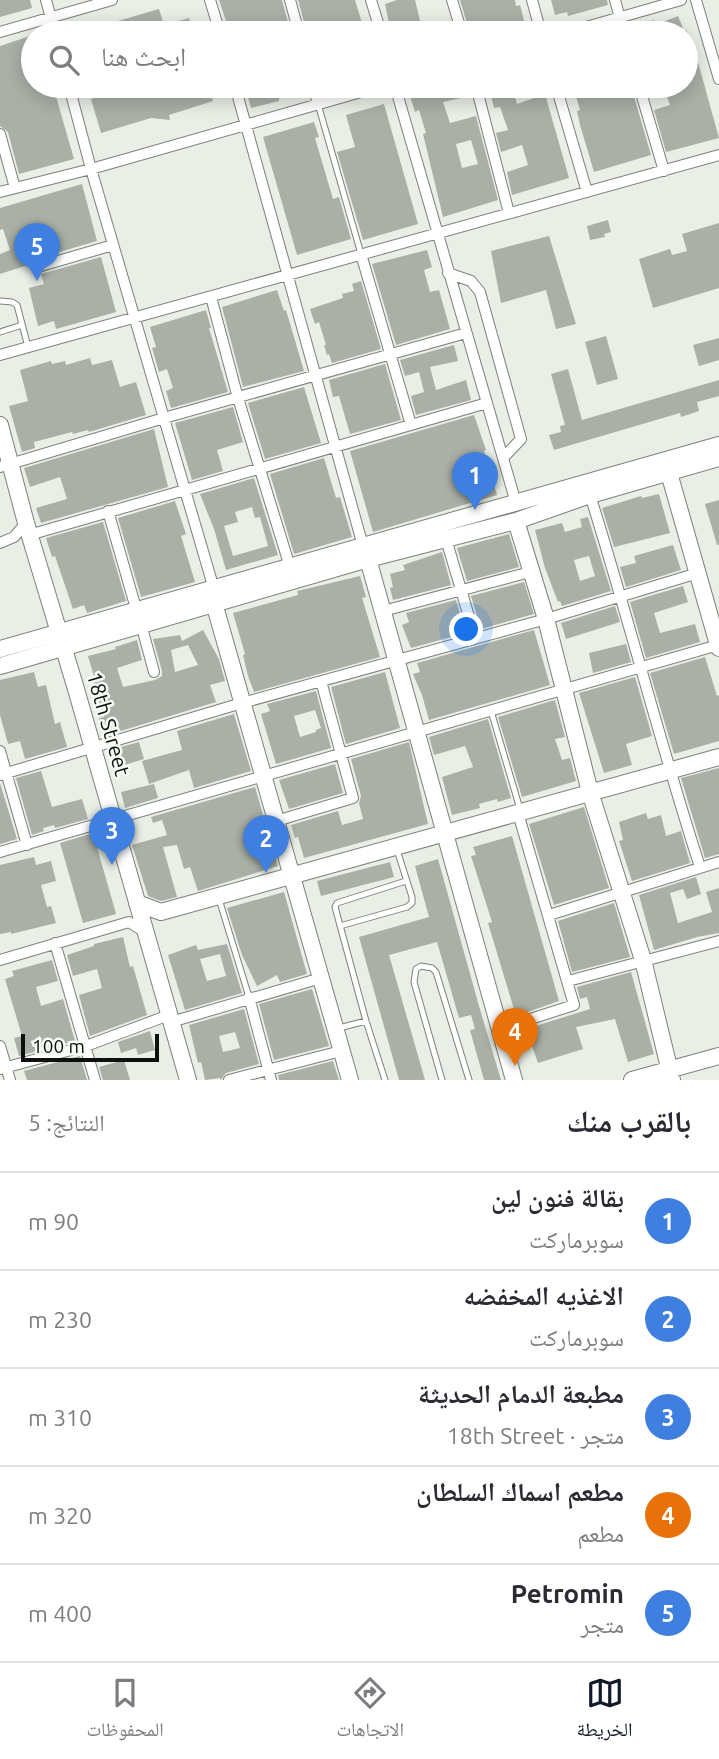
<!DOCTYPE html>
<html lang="ar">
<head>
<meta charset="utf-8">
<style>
  :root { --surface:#fff; --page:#f7f7f7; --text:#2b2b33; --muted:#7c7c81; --line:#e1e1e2; --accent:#111827 }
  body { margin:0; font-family:Ubuntu,"Noto Naskh Arabic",sans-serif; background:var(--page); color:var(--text); direction:rtl }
  .scale { position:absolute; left:21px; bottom:18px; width:138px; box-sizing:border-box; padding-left:7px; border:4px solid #0e100d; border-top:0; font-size:19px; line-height:24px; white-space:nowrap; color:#0e100d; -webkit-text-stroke:5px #f6fcf3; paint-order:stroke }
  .you { position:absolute; left:467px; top:630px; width:24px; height:24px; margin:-18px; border:5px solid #fff; border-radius:50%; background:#1a73e8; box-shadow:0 0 0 10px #1a73e833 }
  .badge { display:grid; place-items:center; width:46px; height:46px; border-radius:50%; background:var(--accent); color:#fff; font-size:23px; font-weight:700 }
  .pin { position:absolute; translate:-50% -58px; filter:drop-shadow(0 2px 4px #0008) }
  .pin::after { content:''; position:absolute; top:37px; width:24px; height:21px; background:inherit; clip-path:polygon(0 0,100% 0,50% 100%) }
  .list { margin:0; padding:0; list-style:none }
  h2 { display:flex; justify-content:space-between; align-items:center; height:91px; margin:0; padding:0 28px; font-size:30px }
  h2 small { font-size:23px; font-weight:400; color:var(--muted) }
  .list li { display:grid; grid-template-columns:46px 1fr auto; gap:21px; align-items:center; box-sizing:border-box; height:98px; padding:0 28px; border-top:2px solid var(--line) }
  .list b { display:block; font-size:26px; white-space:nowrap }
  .list p { margin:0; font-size:23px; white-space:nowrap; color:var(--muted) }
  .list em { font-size:23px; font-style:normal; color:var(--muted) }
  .icon { flex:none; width:38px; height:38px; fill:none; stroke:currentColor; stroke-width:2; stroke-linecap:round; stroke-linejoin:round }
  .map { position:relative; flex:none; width:719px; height:1080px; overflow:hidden; direction:ltr }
  .search { position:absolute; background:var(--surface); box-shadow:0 4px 18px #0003; left:21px; right:21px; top:21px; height:77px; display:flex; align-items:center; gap:18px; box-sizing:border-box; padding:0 24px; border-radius:38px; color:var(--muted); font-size:26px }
  .sheet { height:581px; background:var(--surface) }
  nav { display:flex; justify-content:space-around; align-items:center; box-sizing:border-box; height:98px; border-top:2px solid var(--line); background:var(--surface); font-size:19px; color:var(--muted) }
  nav a { display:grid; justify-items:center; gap:4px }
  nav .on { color:var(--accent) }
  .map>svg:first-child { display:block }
  .building { fill:#aab0a7; fill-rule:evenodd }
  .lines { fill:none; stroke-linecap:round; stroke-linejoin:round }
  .lane-casing { stroke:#7b8078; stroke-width:7 }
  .street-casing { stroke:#7b8078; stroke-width:12 }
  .secondary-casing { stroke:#7b8078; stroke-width:18 }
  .lane { stroke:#fff; stroke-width:5 }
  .street { stroke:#fff; stroke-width:10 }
  .secondary { stroke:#fff; stroke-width:16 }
  .labels { text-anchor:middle; stroke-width:5; stroke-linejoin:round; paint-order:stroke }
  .street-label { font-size:21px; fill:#0e100d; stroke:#f6fcf3 }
</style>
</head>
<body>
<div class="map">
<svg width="719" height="1080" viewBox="0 0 719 1080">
  <rect width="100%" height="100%" fill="#e9efe6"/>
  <path class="building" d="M0,0H30L32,8L0,17Z
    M219,0H282L291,33H230Z
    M298,0H355L365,33H307Z
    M397,0H415L423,33H391L385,4Z
    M460,0H515L516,6L520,5L526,28L507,33H470Z
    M551,0H607L608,5L568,16L567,12L555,15Z
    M159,9L164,25L189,18L193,33H84V31Z
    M678,16L685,33H632L630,27L654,20L655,25Z
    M686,29L696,55L719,138L666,152L654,110L670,105L667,97L677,93L674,86H686Z
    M33,35V86H53L74,159L19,174L8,132L0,126V46Z
    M123,86H160L163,95L185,89L184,86H209L213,101L169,115L170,120L151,118L101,133L91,99L124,89Z
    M245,86H305L306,89L286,94L279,98V101L251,108Z
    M418,86H468L470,96L443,102L450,123L476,116L498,200L443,217L423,134L426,133L419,110L415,112L408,89ZM471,140L478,164L462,168L456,144Z
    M489,86H512L517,104L545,94L569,178L512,195L507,172L528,165L522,145L501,152L496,133L508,130L500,107L494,108Z
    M573,86H631L651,155L594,172L580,125L577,111L580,110Z
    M384,104L418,224L363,240L337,152L355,147L346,115Z
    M314,122L319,137L315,138L333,199L339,197L351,239L297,255L263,137Z
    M82,184L97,241L39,258L34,263L0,274V254L10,250L3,229L0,230V208Z
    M608,220L611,232L604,234L605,237L590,240L587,226Z
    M719,223V288L653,308L639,259L670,249L672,255L687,251L682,234Z
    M549,236L576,324L556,329L546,290L501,303L491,251Z
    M427,250L432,267L424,270L430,292L439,290L450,329L396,345L372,264Z
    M101,257L116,312L56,329L54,321L38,326L29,288L44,284L41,274Z
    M361,281L381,349L332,363L329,354L327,355L324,345H326L319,322L315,324L310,309L343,298L342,294L354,291L352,284Z
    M277,290L284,311L286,310L304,371L243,387L222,307Z
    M206,310L211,328H209L228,392L171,408L166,391L173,388L167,369L159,372L152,348L156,347L150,327Z
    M606,336L618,379L597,385L585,342Z
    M719,338V360L699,366L693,345Z
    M454,345L458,361L430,367L436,390L466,380L471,400L416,415L411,396L424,392L419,372L405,376L400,360Z
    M90,358L92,365L112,360L120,387L136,382L146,415L89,432L88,430L73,434L72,432L34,442L35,448L22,452L9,406L28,401L20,370L51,361L52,364L65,361L66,365Z
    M385,364L401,420L350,434L339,396L333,397L329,380Z
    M568,369L582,420L719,380V396L697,402L699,411L681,417L680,413L554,450L549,435L561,432L560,426L565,425L551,374Z
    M304,387L321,443L265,459L248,403Z
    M233,407L243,442L217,450L223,471L192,480L175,423Z
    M474,415L486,450L484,451L497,495L373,532L350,451Z
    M154,429L168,487L41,523L36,508L67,499L60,477L30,487L24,468Z
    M324,458L336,498L340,497L352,537L294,554L270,474Z
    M254,478L278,555L226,570L214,529L200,494ZM252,507L255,518L260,517L268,546L233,556L224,526L238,522L235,512Z
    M659,494L670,533L614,547L602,508L641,496L642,498Z
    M719,500V545H717L705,504Z
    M175,501L186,534L181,536L195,582L141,597L118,518Z
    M588,517L611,591L562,606L560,601L558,602L545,568L535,530L562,523L565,532L582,527L580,519ZM589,556L595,576L580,581L574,560Z
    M103,522L126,601L87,613L84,605L73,609L55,556L52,557L46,538Z
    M509,534L519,567L467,581L457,548Z
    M673,545L681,570L626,587L620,567L636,563L634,556Z
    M442,552L451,585L393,600L390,588L393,587L390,574L405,570L403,565Z
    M360,576L366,597L362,598L380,657L254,692L248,676L243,655L245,654L233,613L298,595L297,591Z
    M524,582L534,614L481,629L471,596Z
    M683,586L688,602L654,613L660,633L695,624L700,642L646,658L630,602Z
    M456,600L466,633L411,648L402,625L409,622L406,613Z
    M615,606L620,622L566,639L561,623Z
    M203,630L219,659L225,681L210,685L216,702L104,736L99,718L104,717L92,681L95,680L88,656L116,649L115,647L137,640L142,660L117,668L123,687L155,680L162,676V671L153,639L180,635L182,641ZM188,645L198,665L175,672L171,650Z
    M534,630L550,685L429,720L422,695L413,674L420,672L417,663Z
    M626,644L631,662L593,673L589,653Z
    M705,657L717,696L719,695V741L674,754L650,673Z
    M34,672L38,687L46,685L55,724L60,722L67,747L25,759L20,741L8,744L0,715V680Z
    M385,672L400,728L346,744L331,687Z
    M635,677L652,736L626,744L632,765L604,773L579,693Z
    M316,691L331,748L276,764L261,714L270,711L267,704ZM315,710L321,728L316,730V732L300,737L294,716Z
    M555,700L565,737L555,739L562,760L570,758L576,781L522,797L498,717Z
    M234,714L251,771L194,788L189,770L149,784L142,761L182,750L177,731Z
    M488,719L511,798L498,802L497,799L479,804L480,808L452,815L442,777L473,767L465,746L434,755L429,737Z
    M139,742L144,759L115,768L110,750Z
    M409,742L428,824L304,858L298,837L295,838L291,825L338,811L342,825L363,819L359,803L361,796L351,759Z
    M335,764L343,793L289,809L279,780Z
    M719,768V854L705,858L681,778Z
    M41,771L52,807L82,799L88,819L55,828L54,825L43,828L44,831L32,835L16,778Z
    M0,783L17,839L0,844Z
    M154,784L158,798L125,808L121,792Z
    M255,787L278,866L198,891L190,867L184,869L177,845L163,847L177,897L161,901L148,896L132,845L167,835L162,820L153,823L151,817Z
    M584,807L609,888L554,905L529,824Z
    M646,813L648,819L661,815L666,836L681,831L690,863L632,881L619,841L623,840L619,822Z
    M93,833L116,914L83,923L60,843Z
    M512,836L559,1001L516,1016L488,923L492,922L471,856L476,855L473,847Z
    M34,857L36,865L51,861L56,881L41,885L47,907L51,906L56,923L11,934V932L0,934V865Z
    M438,859L479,1006L501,1080H484L470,1030L475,1029L471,1015L459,1018L437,942L389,955L425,1080H399L359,937L429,917L415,866Z
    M390,862L394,877L321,896L317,881Z
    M696,877L701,894L687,899L683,889L670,893L678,923L712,912L706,892L719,888V933L697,937L654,950L639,895Z
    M284,892L307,974L280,982L277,975L257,986L242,955L227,908Z
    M614,903L630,957L572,972L558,921Z
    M123,937L130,967L133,966L147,1015L90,1036L79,995L102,988L97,969L73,976L67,955L94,946V944Z
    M227,944L242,993L185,1010L168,955L196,945L198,950ZM220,954L226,976L207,981L200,959Z
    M52,960L58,981L36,987L41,1006L63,999L75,1041L19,1056L14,1038L22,1036L5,979L14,976L12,971Z
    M631,972L654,1054L628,1062L615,1019L576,1027L583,1049L538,1063L526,1029L590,1009L587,997L580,999L577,987Z
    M312,989L329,1046L274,1060L259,1004Z
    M244,1009L259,1064L226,1073L221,1080L220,1078L205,1080L201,1062L198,1063L189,1025ZM235,1032L240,1048L223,1052L219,1036Z
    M150,1031L155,1050L138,1055L136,1048L121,1053L118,1042Z
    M80,1056L87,1080H27L24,1071Z
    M124,1060L130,1080H103L99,1067Z
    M333,1061L339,1080H279L278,1075Z"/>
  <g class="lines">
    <g class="lane-casing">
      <path id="lane" d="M318,104L361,254
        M0,301L12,302L17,305L28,347
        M0,332L22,325
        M491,711L520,809
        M219,899L249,997
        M340,926L407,907L412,903V897L397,850
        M339,1028L366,1021
        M385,1080L366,1021L335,907L337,903L406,881
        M442,1080L414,982L416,969L421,966L432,968L436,972L469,1080"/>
    </g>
    <g class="street-casing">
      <path id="street" d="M46,0L55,33
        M210,0L220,33
        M290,0L299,33
        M371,0L381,33
        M452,0L462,33
        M532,0L541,33
        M615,0L624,33
        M696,0L719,79
        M0,32L112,0
        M565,33L681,0
        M69,86L91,169L214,589
        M235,86L363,546
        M313,86L318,104
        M395,86L516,503
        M476,86L509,213
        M556,86L587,192
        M639,86L664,171
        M0,134L15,188
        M0,192L91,169L382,86
        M361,254L411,425
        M41,266L113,245
        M448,273L471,281L480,292L521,439L503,458
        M211,297L238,398L290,567
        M0,355L719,155
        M0,467L164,418L466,333
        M590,495C629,619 660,744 700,867
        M108,511L137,612
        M29,535L487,403
        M446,539L475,637
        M0,543L14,537L26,523
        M383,611L530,572
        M141,624L154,672
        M0,751L27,845
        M0,775L242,703L546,619L698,573
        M518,813L574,1005L521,1022
        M276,821L353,798L321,681
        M0,852L718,645
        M549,915L719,862
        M55,943L95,1080
        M0,960L129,922L145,932
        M568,981L719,941
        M249,997L271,1080
        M171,1022L321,978
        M0,1046L10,1080
        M0,1069L86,1046L169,1015
        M229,1080L341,1051"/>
    </g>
    <g class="secondary-casing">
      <path id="secondary" d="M0,425L26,523L76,689L188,1080
        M669,473L719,648
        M516,521L546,619L590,792L643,960L672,1080
        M372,550L368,559L514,1080
        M214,603L350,1080
        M0,649L719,445
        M0,666L368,559L516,521L590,495L719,458
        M137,903L161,912L719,757
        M632,1080L719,1056"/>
    </g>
    <use href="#lane" class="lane"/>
    <use href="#street" class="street"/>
    <use href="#secondary" class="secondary"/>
  </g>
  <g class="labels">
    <g class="street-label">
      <text transform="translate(108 724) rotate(74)" y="7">18th Street</text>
    </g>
  </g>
</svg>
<div class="scale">100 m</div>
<div class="you"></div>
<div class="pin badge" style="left:475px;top:510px;background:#3f7fe0">1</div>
<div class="pin badge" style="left:266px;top:873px;background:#3f7fe0">2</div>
<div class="pin badge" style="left:112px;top:865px;background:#3f7fe0">3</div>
<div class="pin badge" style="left:515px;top:1066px;background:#e8710a">4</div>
<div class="pin badge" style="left:37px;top:281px;background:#3f7fe0">5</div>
<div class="search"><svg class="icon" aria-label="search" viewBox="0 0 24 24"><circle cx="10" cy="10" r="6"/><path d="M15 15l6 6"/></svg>ابحث هنا</div>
</div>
<section class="sheet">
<h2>بالقرب منك<small>النتائج: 5</small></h2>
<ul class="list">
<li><span class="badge" style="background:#3f7fe0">1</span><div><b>بقالة فنون لين</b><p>سوبرماركت</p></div><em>90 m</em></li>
<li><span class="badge" style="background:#3f7fe0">2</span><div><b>الاغذيه المخفضه</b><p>سوبرماركت</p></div><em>230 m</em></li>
<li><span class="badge" style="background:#3f7fe0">3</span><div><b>مطبعة الدمام الحديثة</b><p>متجر · 18th Street</p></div><em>310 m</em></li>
<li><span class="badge" style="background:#e8710a">4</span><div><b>مطعم اسماك السلطان</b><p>مطعم</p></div><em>320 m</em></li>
<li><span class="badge" style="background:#3f7fe0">5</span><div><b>Petromin</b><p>متجر</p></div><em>400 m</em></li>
</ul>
</section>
<nav>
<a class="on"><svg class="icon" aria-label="map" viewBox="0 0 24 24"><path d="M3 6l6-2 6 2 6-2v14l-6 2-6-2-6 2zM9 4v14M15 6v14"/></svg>الخريطة</a>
<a><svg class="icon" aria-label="directions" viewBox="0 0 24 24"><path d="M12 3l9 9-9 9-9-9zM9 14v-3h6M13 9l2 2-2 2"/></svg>الاتجاهات</a>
<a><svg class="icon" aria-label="saved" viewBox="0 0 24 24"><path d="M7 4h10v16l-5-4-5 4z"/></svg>المحفوظات</a>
</nav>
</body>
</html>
